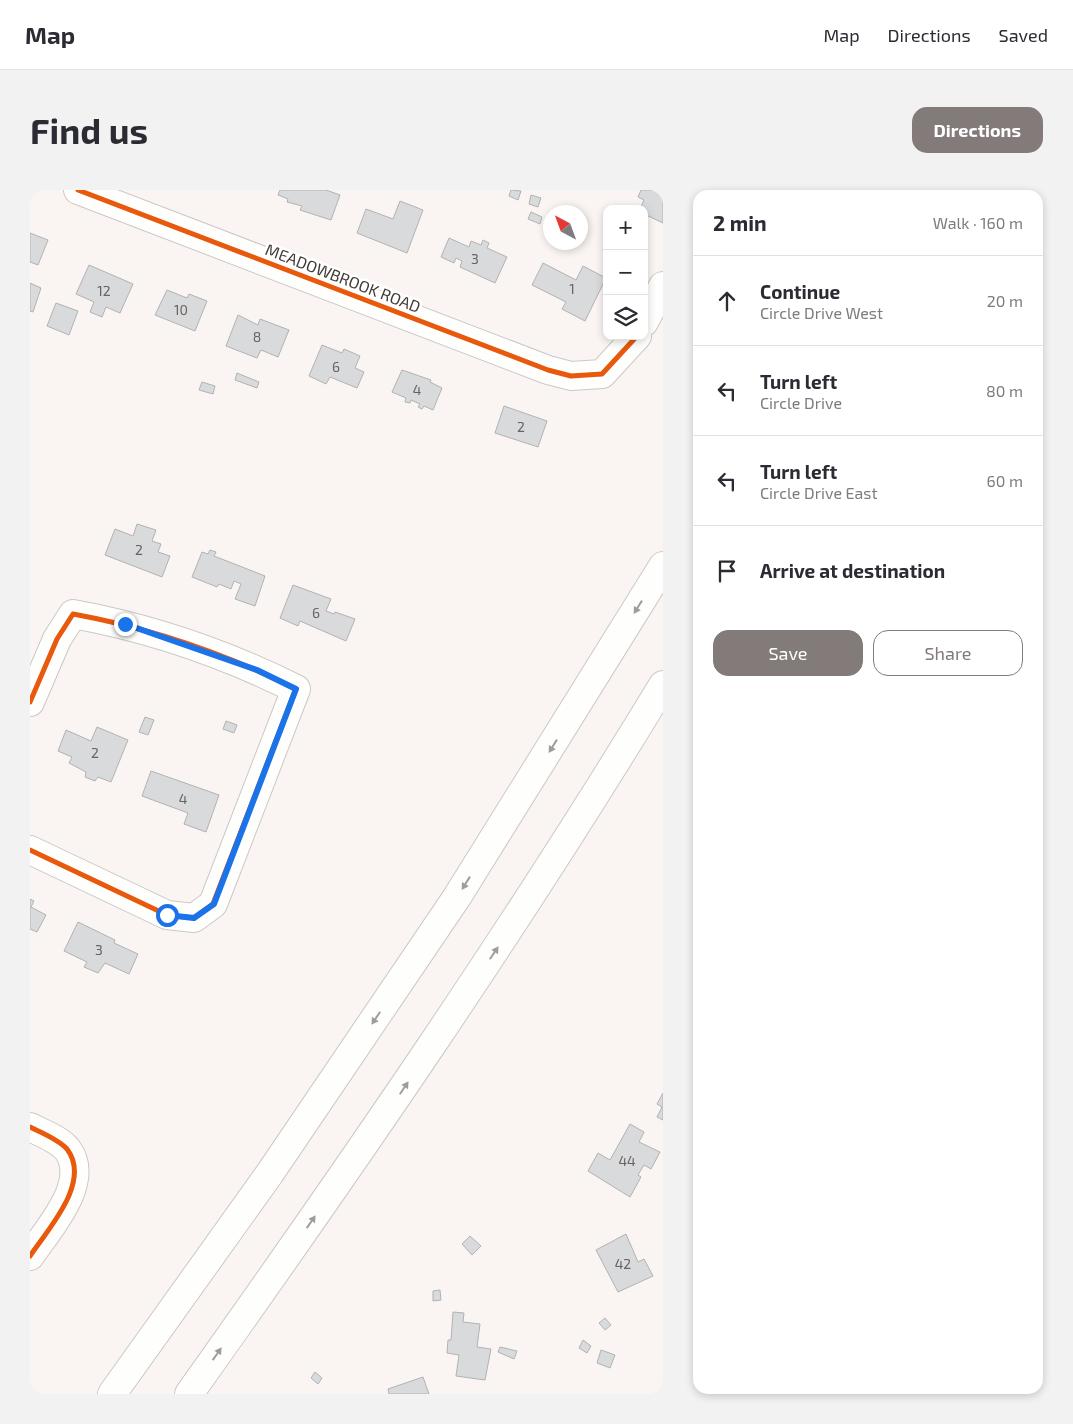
<!DOCTYPE html>
<html lang="en">
<head>
<meta charset="utf-8">
<style>
  :root { --surface:#fff; --page:#f2f2f3; --text:#2b2b33; --muted:#7c7c81; --line:#e1e1e2; --accent:#827b79 }
  body { margin:0; font-family:"Exo 2",sans-serif; background:var(--page); color:var(--text) }
  .controls { position:absolute; right:15px; top:15px; display:grid; overflow:hidden; border-radius:10px; box-shadow:0 2px 8px #0003 }
  .controls button { width:45px; height:45px; display:grid; place-items:center; padding:0; border:0; border-bottom:1px solid var(--line); background:var(--surface); color:var(--text); font:25px sans-serif }
  .compass { position:absolute; left:513px; top:15px; width:45px; height:45px; border-radius:50%; background:var(--surface); box-shadow:0 2px 8px #0003; rotate:319deg }
  .stop { position:absolute; width:15px; height:15px; margin:-11px; border:4px solid #1a73e8; border-radius:50%; background:#fff }
  .stop.end { background:#1a73e8; border-color:#fff; box-shadow:0 1px 5px #0008 }
  .list { margin:0; padding:0; list-style:none }
  h2 { display:flex; justify-content:space-between; align-items:center; height:65px; margin:0; padding:0 20px; font-size:21px }
  h2 small { font-size:16px; font-weight:400; color:var(--muted) }
  .list li { display:grid; grid-template-columns:32px 1fr auto; gap:15px; align-items:center; box-sizing:border-box; height:90px; padding:0 20px; border-top:1px solid var(--line) }
  .list b { display:block; font-size:19px; white-space:nowrap }
  .list p { margin:0; font-size:16px; white-space:nowrap; color:var(--muted) }
  .list em { font-size:16px; font-style:normal; color:var(--muted) }
  .actions { display:flex; gap:10px; padding:15px 20px }
  .actions a { flex:1; padding:11px 0; border:1px solid var(--accent); border-radius:15px; text-align:center; font-size:18px; color:var(--accent) }
  .actions .main { background:var(--accent); color:#fff }
  .icon { flex:none; width:28px; height:28px; fill:none; stroke:currentColor; stroke-width:2; stroke-linecap:round; stroke-linejoin:round }
  .map { position:relative; flex:none; width:633px; height:1204px; overflow:hidden; border-radius:15px }
  header { display:flex; align-items:center; gap:30px; box-sizing:border-box; height:70px; padding:0 25px; background:var(--surface); border-bottom:1px solid var(--line) }
  header strong { font-size:24px }
  nav { display:flex; gap:28px; margin-inline-start:auto; font-size:18px }
  .intro { display:flex; align-items:center; justify-content:space-between; box-sizing:border-box; height:120px; padding:0 30px }
  h1 { margin:0; font-size:35px }
  .button { padding:12px 22px; border-radius:15px; background:var(--accent); color:#fff; font-size:18px; font-weight:700 }
  main { display:flex; gap:30px; padding:0 30px }
  aside { flex:1; background:var(--surface); border-radius:15px; box-shadow:0 2px 8px #0003 }
  .map>svg:first-child { display:block }
  .building { fill:#d9dadc; stroke:#b1b2b3 }
  .lines { fill:none; stroke-linecap:round; stroke-linejoin:round }
  .minor-casing { stroke:#cdc7c5; stroke-width:30 }
  .highway-casing { stroke:#cdc7c5; stroke-width:30 }
  .minor { stroke:#fefefd; stroke-width:28 }
  .highway { stroke:#fefefd; stroke-width:28 }
  .cycleway-casing { stroke:#fff; stroke-width:8 }
  .cycleway { stroke:#e8590c; stroke-width:5 }
  .oneway { fill:#a09c9a }
  .route { stroke:#1a73e8; stroke-width:6 }
  .labels { text-anchor:middle; stroke-width:5; stroke-linejoin:round; paint-order:stroke }
  .number-label { font-size:14px; fill:#686260 }
  .street-label { font-size:16px; fill:#423a37; stroke:#fff }
</style>
</head>
<body>
<header>
<strong>Map</strong>
<nav><a>Map</a><a>Directions</a><a>Saved</a></nav>
</header>
<div class="intro"><h1>Find us</h1><a class="button">Directions</a></div>
<main>
<div class="map">
<svg width="633" height="1204" viewBox="0 0 633 1204">
  <rect width="100%" height="100%" fill="#faf5f3"/>
  <path class="building" d="M250,0H296L310,5L301,30L270,20L272,16L257,12L258,9L248,5Z
    M481,0L491,1L488,10L479,6Z
    M611,0H633V33L614,24V19H610L614,10L608,7Z
    M501,5L511,8L508,17L499,14Z
    M370,11L393,20L377,63L327,43L336,19L363,29Z
    M501,22L512,27L510,34L498,29Z
    M0,43L18,50L8,75L0,72Z
    M419,48L439,57L441,51L451,55L453,50L459,53L457,58L477,67L465,93L430,77L432,71L426,68L424,73L411,67Z
    M513,73L546,90L553,76L576,88L555,131L532,119L536,112L502,95Z
    M59,75L103,94L90,123L76,117L72,127L60,122L64,112L46,104Z
    M0,93L11,98L3,122L0,121Z
    M137,100L157,108L159,104L177,111L165,141L125,125Z
    M26,113L48,121L39,145L17,136Z
    M208,125L228,135L230,129L259,140L248,167L231,160L227,168L196,156Z
    M292,155L312,163L314,159L330,166L325,178L334,182L327,198L300,187L296,194L279,186Z
    M372,180L401,190L400,192L412,198L403,220L394,216L392,219L388,217L390,214L381,210L380,213L375,212L376,208L362,202Z
    M207,183L229,192L227,198L205,190Z
    M172,192L185,196L183,204L169,200Z
    M474,216L517,231L508,257L465,243Z
    M107,334L126,340L122,351L131,354L128,362L140,366L132,387L75,365L85,339L103,346Z
    M180,360L186,362L184,366L235,386L225,416L205,409L211,394L204,391L201,399L189,394L187,397L162,387L172,362L178,364Z
    M263,395L301,409L296,421L304,424L305,422L325,429L316,451L270,431L268,436L250,428Z
    M115,527L124,530L118,545L109,542Z
    M196,531L207,535L204,543L193,539Z
    M67,537L98,550L81,592L68,587L65,591L55,587L56,582L39,573L42,567L28,561L36,540L61,551Z
    M121,581L189,605L176,642L154,634L158,623L112,606Z
    M0,709L4,711L1,717L16,725L7,742L0,739Z
    M48,732L85,750L84,753L108,764L99,784L75,773L68,783L54,777L57,772L34,761Z
    M633,903V930L627,927L632,917L627,914Z
    M600,934L614,942L609,952L630,962L621,979L614,975L608,985L611,987L600,1007L558,981L568,963L580,970Z
    M596,1044L608,1072L614,1069L623,1086L588,1102L566,1060Z
    M440,1046L451,1056L442,1065L432,1054Z
    M410,1100L411,1110L403,1111V1101Z
    M423,1122L434,1123L433,1132L450,1134L447,1157L461,1159L455,1190L426,1186L429,1165L417,1163L418,1150H421Z
    M575,1128L581,1135L575,1140L569,1133Z
    M553,1150L561,1156L557,1163L549,1158Z
    M470,1157L487,1161L484,1169L468,1162Z
    M571,1160L585,1165L580,1178L567,1173Z
    M285,1182L292,1188L288,1194L281,1188Z
    M393,1187L399,1204H359L358,1199Z"/>
  <g class="lines">
    <g class="minor-casing">
      <path id="minor" d="M48,0L518,180L541,186L572,184L607,146
        M614,132L633,96
        M0,512L27,449L43,424C120,438 196,464 266,499L183,714L164,728L137,725L0,660
        M0,937C12,943 28,949 37,959C62,992 18,1039 0,1066"/>
    </g>
    <g class="highway-casing">
      <path id="highway" d="M82,1204L240,983L427,707L633,376
        M159,1204C324,972 485,739 633,495"/>
    </g>
    <use href="#minor" class="minor"/>
    <use href="#highway" class="highway"/>
    <g class="cycleway-casing">
      <path id="cycleway" d="M48,0L518,180L541,186L572,184L607,146
        M0,512L27,449L43,424C120,438 196,464 266,499L183,714L164,728L137,725L0,660
        M0,937C12,943 28,949 37,959C62,992 18,1039 0,1066"/>
    </g>
    <use href="#cycleway" class="cycleway"/>
  </g>
  <defs><path id="oneway-solid" d="M-6-.8H1V-3.2L6.5 0L1 3.2V.8H-6Z" transform="scale(1.25)"/></defs>
  <g class="oneway">
    <use href="#oneway-solid" transform="translate(608 417) rotate(122)"/>
    <use href="#oneway-solid" transform="translate(523 556) rotate(122)"/>
    <use href="#oneway-solid" transform="translate(436 693) rotate(122)"/>
    <use href="#oneway-solid" transform="translate(464 763) rotate(-56)"/>
    <use href="#oneway-solid" transform="translate(346 828) rotate(124)"/>
    <use href="#oneway-solid" transform="translate(374 898) rotate(-56)"/>
    <use href="#oneway-solid" transform="translate(281 1032) rotate(-55)"/>
    <use href="#oneway-solid" transform="translate(187 1164) rotate(-55)"/>
  </g>
  <g class="lines">
    <path class="route" d="M95,434L227,480L266,499L184,714L164,728L137,725"/>
  </g>
  <g class="labels">
    <g class="number-label">
      <text x="445" y="74">3</text>
      <text x="542" y="104">1</text>
      <text x="74" y="106">12</text>
      <text x="151" y="125">10</text>
      <text x="227" y="152">8</text>
      <text x="306" y="182">6</text>
      <text x="387" y="205">4</text>
      <text x="491" y="242">2</text>
      <text x="109" y="365">2</text>
      <text x="286" y="428">6</text>
      <text x="65" y="568">2</text>
      <text x="153" y="614">4</text>
      <text x="69" y="765">3</text>
      <text x="597" y="976">44</text>
      <text x="593" y="1079">42</text>
    </g>
    <g class="street-label">
      <text transform="translate(313 88) rotate(21)" y="6">MEADOWBROOK ROAD</text>
    </g>
  </g>
</svg>
<div class="controls">
<button>+</button>
<button>−</button>
<button><svg class="icon" aria-label="layers" viewBox="0 0 24 24"><path d="M12 4l9 5-9 5-9-5zM3 14l9 5 9-5"/></svg></button>
</div>
<svg class="compass" viewBox="-18 -18 36 36"><path d="M0-13l5 13h-10z" fill="#e53935"/><path d="M0 13l5-13h-10z" fill="#7c7c81"/></svg>
<div class="stop" style="left:137px;top:725px"></div>
<div class="stop end" style="left:95px;top:434px"></div>
</div>
<aside>
<h2>2 min<small>Walk · 160 m</small></h2>
<ul class="list">
<li><svg class="icon" aria-label="ahead" viewBox="0 0 24 24"><path d="M12 20V5M6 11l6-6 6 6"/></svg><div><b>Continue</b><p>Circle Drive West</p></div><em>20 m</em></li>
<li><svg class="icon" aria-label="left" viewBox="0 0 24 24"><path d="M17 20v-9H6M10 6l-5 5 5 5"/></svg><div><b>Turn left</b><p>Circle Drive</p></div><em>80 m</em></li>
<li><svg class="icon" aria-label="left" viewBox="0 0 24 24"><path d="M17 20v-9H6M10 6l-5 5 5 5"/></svg><div><b>Turn left</b><p>Circle Drive East</p></div><em>60 m</em></li>
<li><svg class="icon" aria-label="arrive" viewBox="0 0 24 24"><path d="M6 21V4h12l-3 4 3 4H6"/></svg><div><b>Arrive at destination</b></div></li>
</ul>
<div class="actions"><a class="main">Save</a><a>Share</a></div>
</aside>
</main>
</body>
</html>
